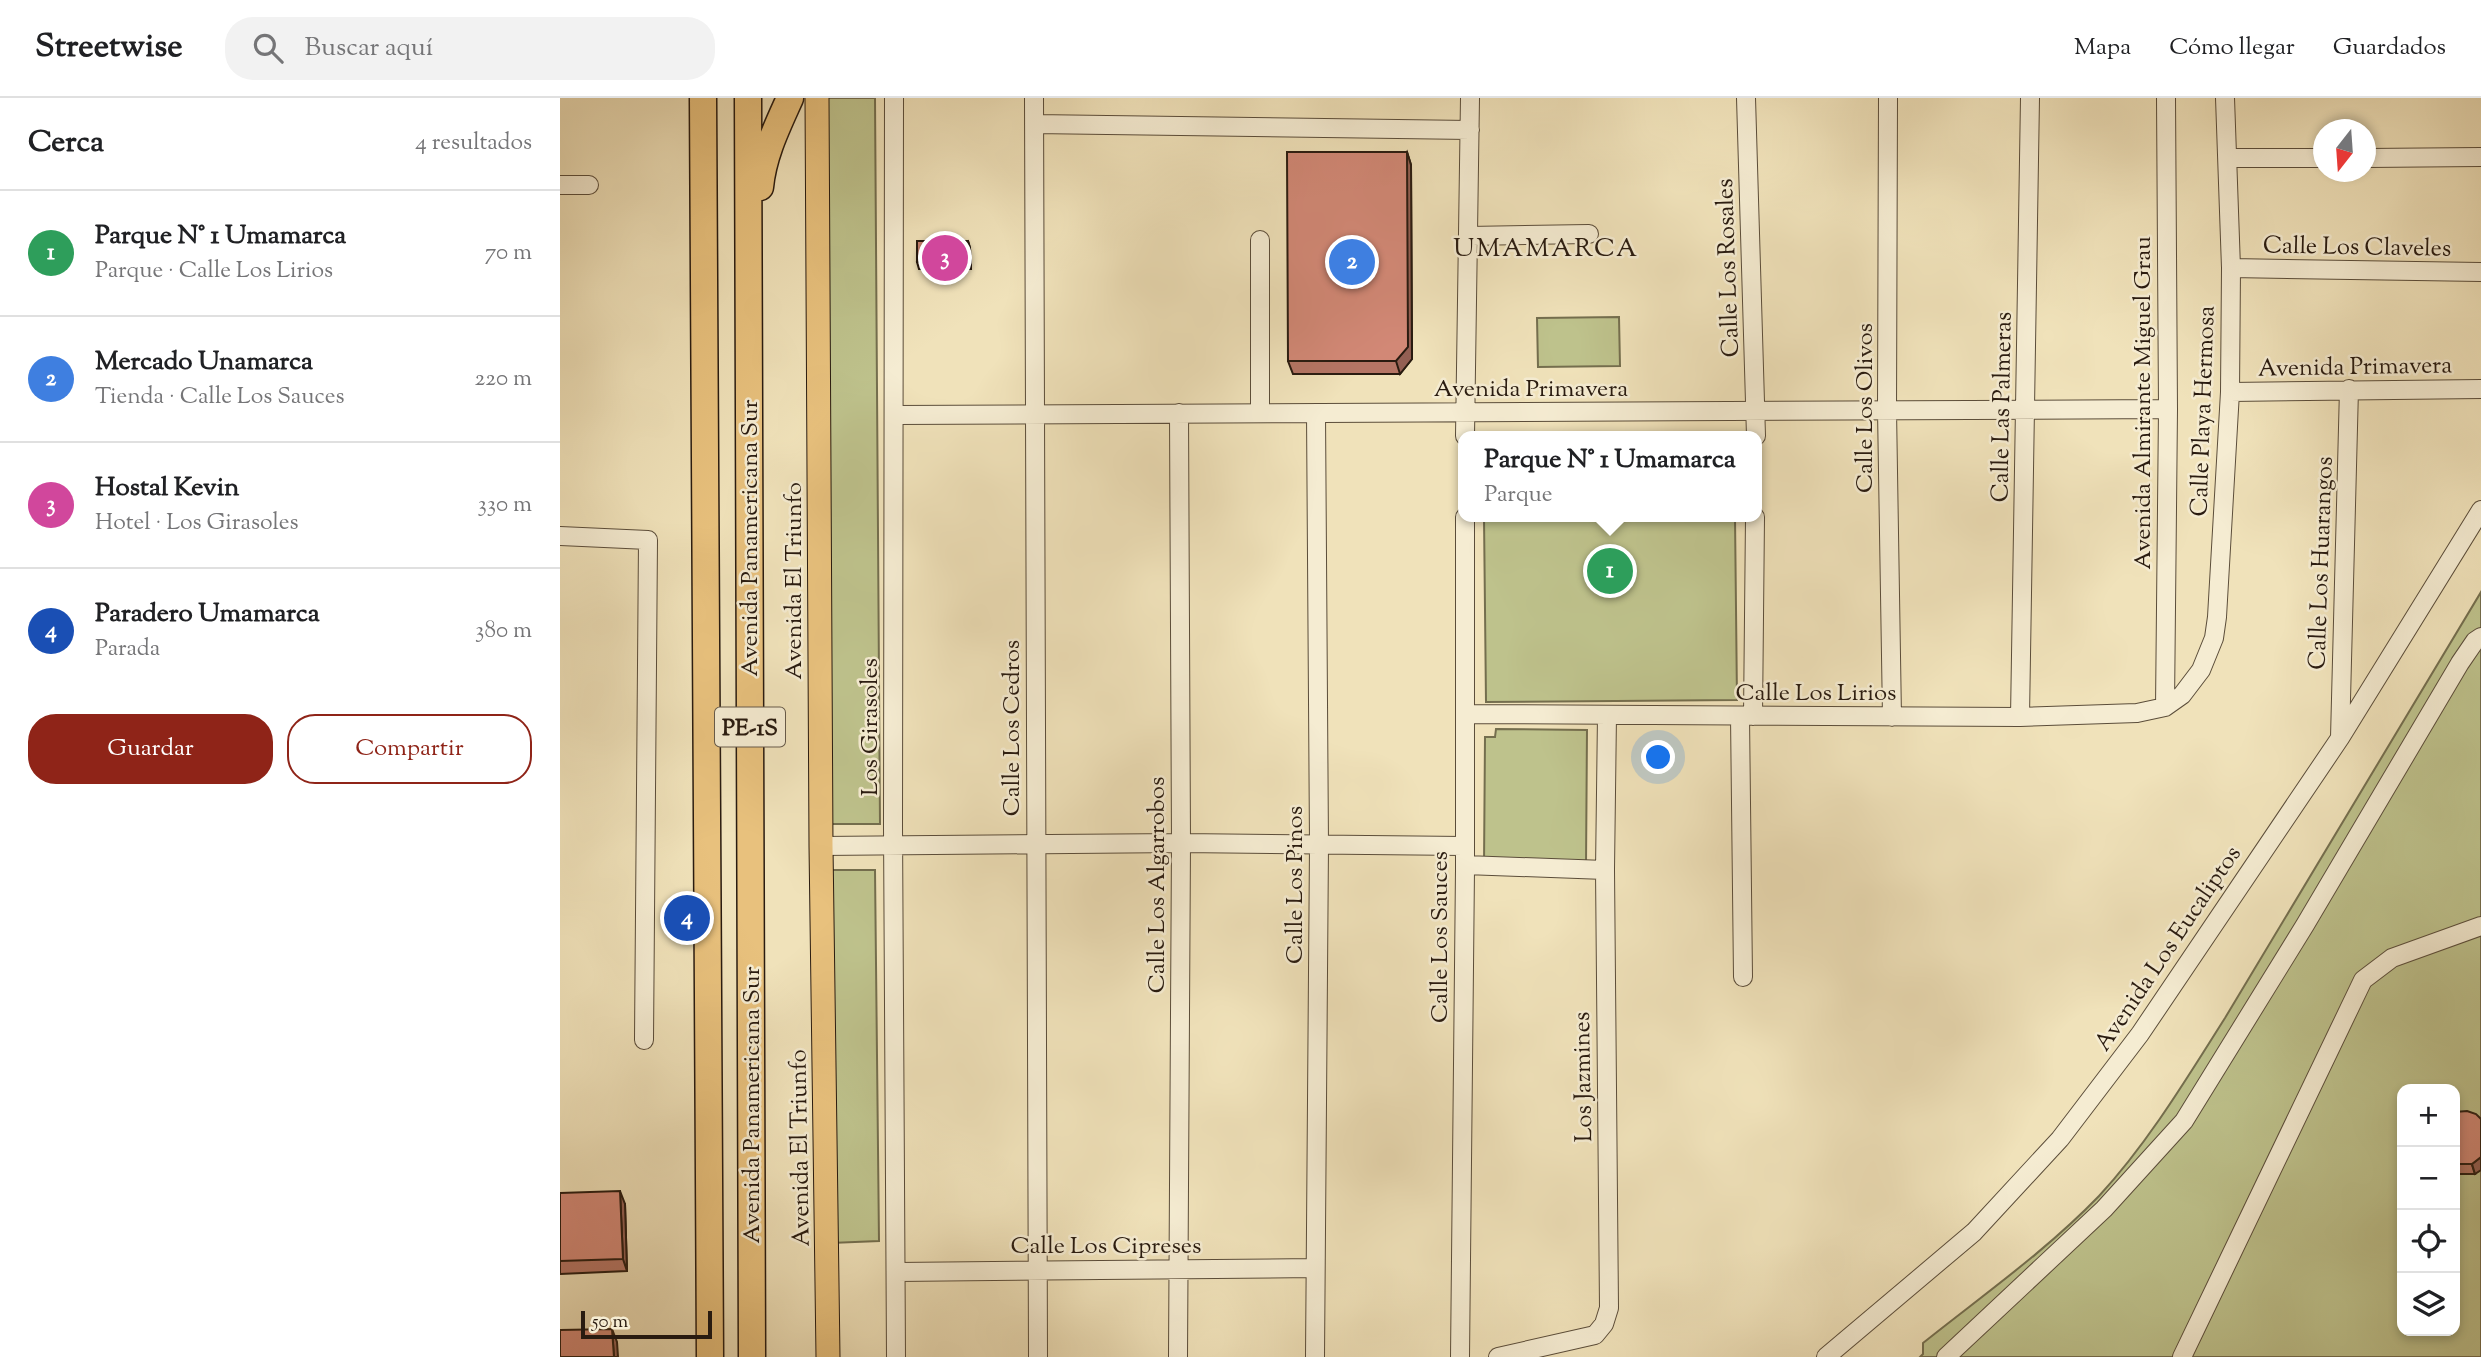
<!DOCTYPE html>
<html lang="es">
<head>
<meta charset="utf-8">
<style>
  :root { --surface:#fff; --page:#f2f2f2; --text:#202124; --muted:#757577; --line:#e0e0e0; --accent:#8f2418 }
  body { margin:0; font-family:"Sorts Mill Goudy",serif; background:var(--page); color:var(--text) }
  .controls { position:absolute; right:21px; bottom:21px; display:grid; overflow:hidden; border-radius:14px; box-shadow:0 4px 10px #0003 }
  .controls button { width:63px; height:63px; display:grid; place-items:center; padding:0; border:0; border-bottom:2px solid var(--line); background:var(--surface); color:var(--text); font:35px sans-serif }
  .compass { position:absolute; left:1753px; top:21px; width:63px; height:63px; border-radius:50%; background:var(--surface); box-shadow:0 4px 10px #0003; rotate:197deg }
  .scale { position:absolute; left:21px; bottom:18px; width:131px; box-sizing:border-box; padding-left:7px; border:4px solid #291b10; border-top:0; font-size:19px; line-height:24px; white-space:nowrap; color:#291b10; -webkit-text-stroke:5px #f5ecd2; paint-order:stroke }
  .you { position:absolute; left:1099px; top:660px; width:24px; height:24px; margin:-18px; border:5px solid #fff; border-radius:50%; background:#1a73e8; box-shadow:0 0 0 10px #1a73e833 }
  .badge { display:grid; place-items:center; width:46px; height:46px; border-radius:50%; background:var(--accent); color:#fff; font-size:23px; font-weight:700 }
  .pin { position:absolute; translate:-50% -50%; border:4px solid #fff; box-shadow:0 2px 7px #0006 }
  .popup { position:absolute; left:898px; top:333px; width:304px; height:91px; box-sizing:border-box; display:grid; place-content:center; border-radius:14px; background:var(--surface); filter:drop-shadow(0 2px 5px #0005); font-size:23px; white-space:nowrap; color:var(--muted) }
  .popup b { font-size:26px; color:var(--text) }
  .popup::after { content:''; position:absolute; left:50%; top:100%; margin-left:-14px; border:14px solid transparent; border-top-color:var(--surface) }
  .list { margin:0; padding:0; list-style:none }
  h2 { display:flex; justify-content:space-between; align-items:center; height:91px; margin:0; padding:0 28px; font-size:30px }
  h2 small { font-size:23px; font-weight:400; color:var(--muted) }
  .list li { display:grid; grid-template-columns:46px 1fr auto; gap:21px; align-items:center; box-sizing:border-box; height:126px; padding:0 28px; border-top:2px solid var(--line) }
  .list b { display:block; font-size:26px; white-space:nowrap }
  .list p { margin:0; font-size:23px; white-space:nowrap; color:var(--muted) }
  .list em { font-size:23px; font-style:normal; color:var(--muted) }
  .actions { display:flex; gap:14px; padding:21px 28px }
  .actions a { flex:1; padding:16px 0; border:2px solid var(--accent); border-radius:28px; text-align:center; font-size:24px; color:var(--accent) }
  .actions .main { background:var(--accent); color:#fff }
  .icon { flex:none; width:38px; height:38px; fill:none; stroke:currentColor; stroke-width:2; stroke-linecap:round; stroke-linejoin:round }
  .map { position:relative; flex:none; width:1921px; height:1259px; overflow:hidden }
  header { display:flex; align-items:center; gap:42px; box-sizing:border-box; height:98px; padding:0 35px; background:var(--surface); border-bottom:2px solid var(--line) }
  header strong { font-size:33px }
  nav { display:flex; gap:38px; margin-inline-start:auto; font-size:24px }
  .search { width:490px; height:63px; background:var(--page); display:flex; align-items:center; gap:18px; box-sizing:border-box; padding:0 24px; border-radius:28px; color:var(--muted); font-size:26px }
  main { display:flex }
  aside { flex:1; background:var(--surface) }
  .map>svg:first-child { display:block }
  .green { fill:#bec28c; stroke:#746e4e; stroke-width:2; fill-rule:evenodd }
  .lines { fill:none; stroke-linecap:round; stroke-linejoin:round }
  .minor-casing { stroke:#5b4d3a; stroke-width:20 }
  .major-casing { stroke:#291b10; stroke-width:25 }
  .highway-casing { stroke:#291b10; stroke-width:29 }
  .minor { stroke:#f5ecd2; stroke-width:18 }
  .major { stroke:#e8c17d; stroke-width:23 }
  .highway { stroke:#e8c17d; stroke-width:26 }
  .wall { fill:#b57565; stroke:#291b10; stroke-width:2 }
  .shaded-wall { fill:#935f53; stroke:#291b10; stroke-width:2 }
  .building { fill:#d28876; stroke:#291b10; stroke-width:2 }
  .labels { text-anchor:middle; stroke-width:5; stroke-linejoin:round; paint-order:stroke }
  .shield { fill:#f5ecd2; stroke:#665a4a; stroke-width:2 }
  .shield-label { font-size:23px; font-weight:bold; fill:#291b10 }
  .street-label { font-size:24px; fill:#291b10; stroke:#f5ecd2 }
  .neighbourhood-label { font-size:26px; letter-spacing:2px; fill:#291b10; stroke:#f5ecd2 }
</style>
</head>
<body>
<header>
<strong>Streetwise</strong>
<div class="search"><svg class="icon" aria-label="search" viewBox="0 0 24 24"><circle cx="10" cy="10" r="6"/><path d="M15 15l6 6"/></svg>Buscar aquí</div>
<nav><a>Mapa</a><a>Cómo llegar</a><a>Guardados</a></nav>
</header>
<main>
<aside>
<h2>Cerca<small>4 resultados</small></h2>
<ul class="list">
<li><span class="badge" style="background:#2e9e5b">1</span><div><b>Parque N° 1 Umamarca</b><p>Parque · Calle Los Lirios</p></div><em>70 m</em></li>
<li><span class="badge" style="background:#3f7fe0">2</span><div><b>Mercado Unamarca</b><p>Tienda · Calle Los Sauces</p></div><em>220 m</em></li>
<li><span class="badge" style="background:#d1479c">3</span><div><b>Hostal Kevin</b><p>Hotel · Los Girasoles</p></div><em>330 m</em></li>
<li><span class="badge" style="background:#1a4fb4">4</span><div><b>Paradero Umamarca</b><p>Parada</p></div><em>380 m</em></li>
</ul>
<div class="actions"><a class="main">Guardar</a><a>Compartir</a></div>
</aside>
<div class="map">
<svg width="1921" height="1259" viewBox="0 0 1921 1259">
  <rect width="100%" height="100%" fill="#f0e2ba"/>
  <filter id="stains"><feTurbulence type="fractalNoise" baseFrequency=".00286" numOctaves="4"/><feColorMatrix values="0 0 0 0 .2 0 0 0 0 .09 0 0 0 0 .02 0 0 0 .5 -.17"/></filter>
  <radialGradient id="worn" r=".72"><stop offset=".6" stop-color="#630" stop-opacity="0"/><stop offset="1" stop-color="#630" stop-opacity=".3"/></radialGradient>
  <path class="green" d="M266,0H315L320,726H267Z
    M1059,219L1060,268L978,269L977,220Z
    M924,419H1175L1177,602L926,604Z
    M1921,494V1259H1360L1363,1256V1245C1423,1197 1486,1153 1539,1098C1588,1045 1627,980 1665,920ZM1842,991H1895V1233H1842Z
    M936,631L1027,632L1026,768L924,767L925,639H935Z
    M270,772H315L319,1143L271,1145Z"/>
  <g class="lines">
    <g class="minor-casing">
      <path id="minor" d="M334,0L333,729L336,1259
        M474,0L478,1259
        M1186,0L1196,338
        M1328,0L1327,312L1332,619
        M474,26L910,32
        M1668,60H1764
        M1806,60L1921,59
        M0,87H29
        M908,138L1029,136
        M1671,170L1921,174
        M1670,294L1921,291
        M700,315V142
        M335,317L1608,311
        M905,338L910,0
        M0,438L88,442L84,942
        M1605,609L1608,311L1606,0
        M906,616L1460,619L1577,615L1605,609L1622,597L1641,572L1654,540L1657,519L1670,294L1671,170L1665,0
        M1180,618L1183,879
        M1193,618L1195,419
        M1460,619L1470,0
        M1780,640L1789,291
        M261,748L621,745L904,748
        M905,767L1045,772
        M337,1174L755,1170
        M618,1259L621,745L619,315
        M755,1259L759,747L756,315
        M900,1259L905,771V419
        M938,1259L1035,1237L1044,1226L1049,1210L1045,772L1047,617
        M1266,1259L1414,1134L1500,1041L1580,936L1780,640L1921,412
        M1386,1259L1544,1111L1624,1023L1745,827L1900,565L1915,543L1921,539
        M1622,1259L1803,882L1832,860L1921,828"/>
    </g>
    <g class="major-casing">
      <path id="major" d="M257,0L261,748L268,1259"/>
    </g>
    <g class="highway-casing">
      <path id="highway" d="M143,0L150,1259
        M188,0L192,1259
        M200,89C203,57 217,29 230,0"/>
    </g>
    <use href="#minor" class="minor"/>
    <use href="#major" class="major"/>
    <use href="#highway" class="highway"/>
  </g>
  <path class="wall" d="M847,54L851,67L852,261L840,276H733L728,263Z
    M408,143L410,150L411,171H359L357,164Z
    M1895,1014L1915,1076H1897L1895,1075Z
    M0,1095L65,1106L67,1173L0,1176Z"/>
  <path class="shaded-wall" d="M847,54L851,67L852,261L840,276L836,263Z
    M408,143L410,150L411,171L408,165Z
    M1921,1059V1072L1915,1076L1912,1066Z
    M60,1093L65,1106L67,1173L63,1161Z
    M52,1231L57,1244L58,1259H54Z"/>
  <path class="building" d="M727,54H847L848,249L836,263H728Z
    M357,143H408V165L357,164Z
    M1907,1013L1916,1016L1921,1021V1059L1912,1066H1895V1014Z
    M60,1093L63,1161L0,1163V1095Z
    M52,1231L54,1259H0V1232Z"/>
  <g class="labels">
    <rect class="shield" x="155" y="609.5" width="70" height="39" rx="5"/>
    <g class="shield-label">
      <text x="190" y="637">PE-1S</text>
    </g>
    <g class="street-label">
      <text transform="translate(1797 148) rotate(1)" y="8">Calle Los Claveles</text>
      <text transform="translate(1167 170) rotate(-92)" y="8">Calle Los Rosales</text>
      <text transform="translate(1795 268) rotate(-1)" y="8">Avenida Primavera</text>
      <text x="971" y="298">Avenida Primavera</text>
      <text transform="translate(1582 305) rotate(-90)" y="8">Avenida Almirante Miguel Grau</text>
      <text transform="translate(1441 309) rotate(-89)" y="8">Calle Las Palmeras</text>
      <text transform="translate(1304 310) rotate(-90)" y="8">Calle Los Olivos</text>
      <text transform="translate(1642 313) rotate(-88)" y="8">Calle Playa Hermosa</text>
      <text transform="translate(189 440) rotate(-90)" y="8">Avenida Panamericana Sur</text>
      <text transform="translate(1760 465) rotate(-88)" y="8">Calle Los Huarangos</text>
      <text transform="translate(233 483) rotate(-90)" y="8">Avenida El Triunfo</text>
      <text x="1256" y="602">Calle Los Lirios</text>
      <text transform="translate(309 629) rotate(-90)" y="8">Los Girasoles</text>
      <text transform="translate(451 630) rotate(-90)" y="8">Calle Los Cedros</text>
      <text transform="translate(596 787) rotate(-90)" y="8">Calle Los Algarrobos</text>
      <text transform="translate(734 787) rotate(-90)" y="8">Calle Los Pinos</text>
      <text transform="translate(879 839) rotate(-90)" y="8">Calle Los Sauces</text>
      <text transform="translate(1607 850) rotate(-56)" y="8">Avenida Los Eucaliptos</text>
      <text transform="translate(1022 979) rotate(-91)" y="8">Los Jazmines</text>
      <text transform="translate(191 1007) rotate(-90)" y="8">Avenida Panamericana Sur</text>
      <text transform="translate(239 1050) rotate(-91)" y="8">Avenida El Triunfo</text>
      <text x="546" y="1155">Calle Los Cipreses</text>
    </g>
    <g class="neighbourhood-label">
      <text x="986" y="158">UMAMARCA</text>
    </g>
  </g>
  <rect width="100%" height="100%" filter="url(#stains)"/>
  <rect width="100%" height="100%" fill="url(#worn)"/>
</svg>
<div class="controls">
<button>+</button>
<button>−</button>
<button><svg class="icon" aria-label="locate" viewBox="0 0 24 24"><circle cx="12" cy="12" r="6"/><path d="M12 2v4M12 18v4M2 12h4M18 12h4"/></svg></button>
<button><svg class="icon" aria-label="layers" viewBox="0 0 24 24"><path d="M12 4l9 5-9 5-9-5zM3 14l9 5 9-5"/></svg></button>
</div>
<svg class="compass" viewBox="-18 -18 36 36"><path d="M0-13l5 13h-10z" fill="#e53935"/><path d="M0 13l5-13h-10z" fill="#757577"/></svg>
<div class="scale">50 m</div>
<div class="you"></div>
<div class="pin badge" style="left:1050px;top:473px;background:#2e9e5b">1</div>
<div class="popup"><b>Parque N° 1 Umamarca</b>Parque</div>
<div class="pin badge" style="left:792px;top:164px;background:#3f7fe0">2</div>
<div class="pin badge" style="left:385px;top:160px;background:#d1479c">3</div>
<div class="pin badge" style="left:127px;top:820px;background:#1a4fb4">4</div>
</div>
</main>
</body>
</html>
